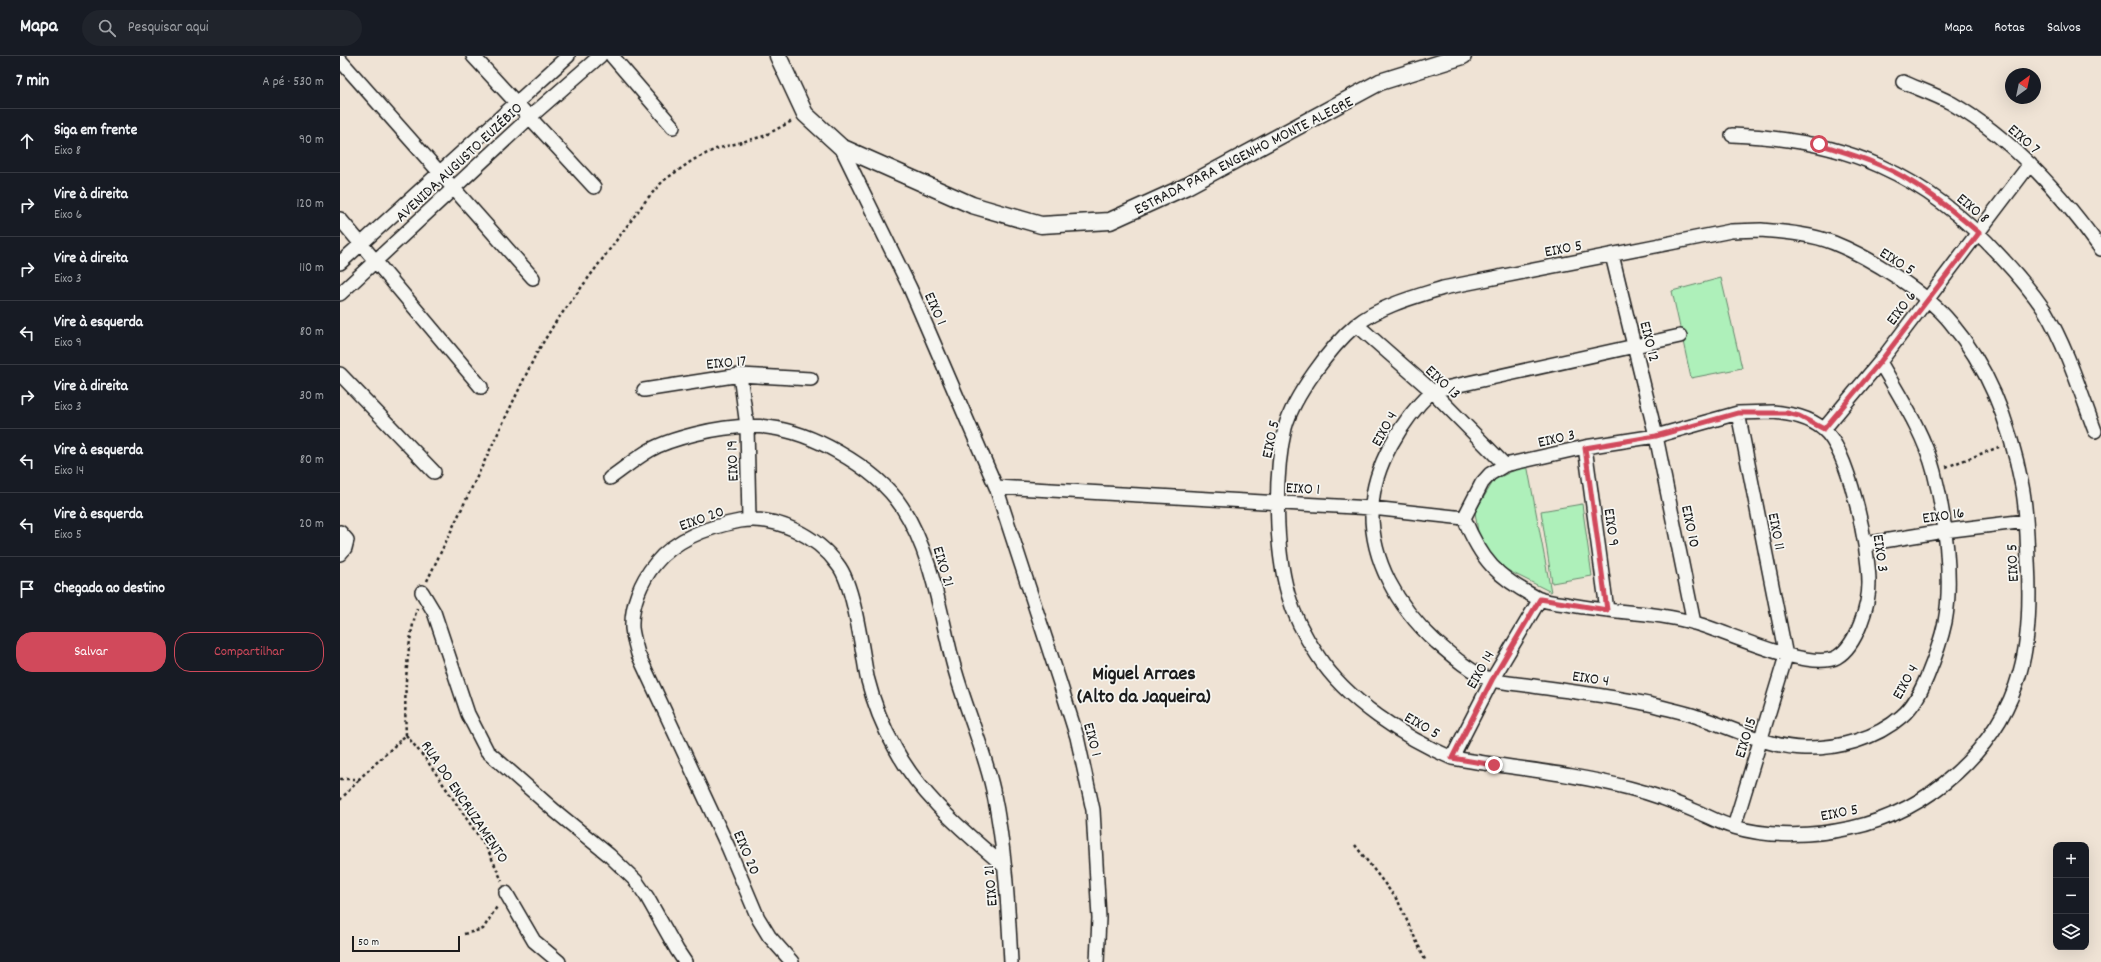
<!DOCTYPE html>
<html lang="pt">
<head>
<meta charset="utf-8">
<style>
  :root { --surface:#171b24; --page:#20242c; --text:#f1f3f6; --muted:#9ea1a6; --line:#363941; --accent:#d1495b }
  body { margin:0; font-family:Dekko,sans-serif; background:var(--page); color:var(--text) }
  .controls { position:absolute; right:12px; bottom:12px; display:grid; overflow:hidden; border-radius:8px; box-shadow:0 4px 16px #0002 }
  .controls button { width:36px; height:36px; display:grid; place-items:center; padding:0; border:0; border-bottom:1px solid var(--line); background:var(--surface); color:var(--text); font:20px sans-serif }
  .compass { position:absolute; left:1665px; top:12px; width:36px; height:36px; border-radius:50%; background:var(--surface); box-shadow:0 4px 16px #0002; rotate:33deg }
  .scale { position:absolute; left:12px; bottom:10px; width:108px; box-sizing:border-box; padding-left:4px; border:2px solid #1c1c1c; border-top:0; font-size:11px; line-height:14px; white-space:nowrap; color:#1c1c1c; -webkit-text-stroke:3px #f6f6f2; paint-order:stroke }
  .stop { position:absolute; width:12px; height:12px; margin:-9px; border:3px solid #d1495b; border-radius:50%; background:#fff }
  .stop.end { background:#d1495b; border-color:#fff; box-shadow:0 1px 4px #0008 }
  .list { margin:0; padding:0; list-style:none }
  h2 { display:flex; justify-content:space-between; align-items:center; height:52px; margin:0; padding:0 16px; font-size:17px }
  h2 small { font-size:13px; font-weight:400; color:var(--muted) }
  .list li { display:grid; grid-template-columns:26px 1fr auto; gap:12px; align-items:center; box-sizing:border-box; height:64px; padding:0 16px; border-top:1px solid var(--line) }
  .list b { display:block; font-size:15px; white-space:nowrap }
  .list p { margin:0; font-size:13px; white-space:nowrap; color:var(--muted) }
  .list em { font-size:13px; font-style:normal; color:var(--muted) }
  .actions { display:flex; gap:8px; padding:12px 16px }
  .actions a { flex:1; padding:9px 0; border:1px solid var(--accent); border-radius:16px; text-align:center; font-size:14px; color:var(--accent) }
  .actions .main { background:var(--accent); color:#fff }
  .icon { flex:none; width:22px; height:22px; fill:none; stroke:currentColor; stroke-width:2; stroke-linecap:round; stroke-linejoin:round }
  .map { position:relative; flex:none; width:1761px; height:906px; overflow:hidden }
  header { display:flex; align-items:center; gap:24px; box-sizing:border-box; height:56px; padding:0 20px; background:var(--surface); border-bottom:1px solid var(--line) }
  header strong { font-size:19px }
  nav { display:flex; gap:22px; margin-inline-start:auto; font-size:14px }
  .search { width:280px; height:36px; background:var(--page); display:flex; align-items:center; gap:10px; box-sizing:border-box; padding:0 14px; border-radius:22px; color:var(--muted); font-size:15px }
  main { display:flex }
  aside { flex:1; background:var(--surface) }
  .map>svg:first-child { display:block }
  .green { fill:#aef0ba; stroke:#65866b }
  .lines { fill:none; stroke-linecap:round; stroke-linejoin:round }
  .minor-casing { stroke:#1c1c1c; stroke-width:16 }
  .tertiary-casing { stroke:#1c1c1c; stroke-width:19 }
  .path { stroke:#1c1c1c; stroke-width:2.5; stroke-dasharray:3 3; stroke-linecap:butt }
  .minor { stroke:#f6f6f2; stroke-width:13 }
  .tertiary { stroke:#f6f6f2; stroke-width:16 }
  .route { stroke:#d1495b; stroke-width:5 }
  .labels { text-anchor:middle; stroke-width:3.5; stroke-linejoin:round; paint-order:stroke }
  .street-label { font-size:16px; fill:#1c1c1c; stroke:#f6f6f2 }
  .district-label { font-size:20px; font-weight:bold; fill:#1c1c1c; stroke:#f6f6f2 }
</style>
</head>
<body>
<header>
<strong>Mapa</strong>
<div class="search"><svg class="icon" aria-label="search" viewBox="0 0 24 24"><circle cx="10" cy="10" r="6"/><path d="M15 15l6 6"/></svg>Pesquisar aqui</div>
<nav><a>Mapa</a><a>Rotas</a><a>Salvos</a></nav>
</header>
<main>
<aside>
<h2>7 min<small>A pé · 530 m</small></h2>
<ul class="list">
<li><svg class="icon" aria-label="ahead" viewBox="0 0 24 24"><path d="M12 20V5M6 11l6-6 6 6"/></svg><div><b>Siga em frente</b><p>Eixo 8</p></div><em>90 m</em></li>
<li><svg class="icon" aria-label="right" viewBox="0 0 24 24"><path d="M7 20v-9h11M14 6l5 5-5 5"/></svg><div><b>Vire à direita</b><p>Eixo 6</p></div><em>120 m</em></li>
<li><svg class="icon" aria-label="right" viewBox="0 0 24 24"><path d="M7 20v-9h11M14 6l5 5-5 5"/></svg><div><b>Vire à direita</b><p>Eixo 3</p></div><em>110 m</em></li>
<li><svg class="icon" aria-label="left" viewBox="0 0 24 24"><path d="M17 20v-9H6M10 6l-5 5 5 5"/></svg><div><b>Vire à esquerda</b><p>Eixo 9</p></div><em>80 m</em></li>
<li><svg class="icon" aria-label="right" viewBox="0 0 24 24"><path d="M7 20v-9h11M14 6l5 5-5 5"/></svg><div><b>Vire à direita</b><p>Eixo 3</p></div><em>30 m</em></li>
<li><svg class="icon" aria-label="left" viewBox="0 0 24 24"><path d="M17 20v-9H6M10 6l-5 5 5 5"/></svg><div><b>Vire à esquerda</b><p>Eixo 14</p></div><em>80 m</em></li>
<li><svg class="icon" aria-label="left" viewBox="0 0 24 24"><path d="M17 20v-9H6M10 6l-5 5 5 5"/></svg><div><b>Vire à esquerda</b><p>Eixo 5</p></div><em>20 m</em></li>
<li><svg class="icon" aria-label="arrive" viewBox="0 0 24 24"><path d="M6 21V4h12l-3 4 3 4H6"/></svg><div><b>Chegada ao destino</b></div></li>
</ul>
<div class="actions"><a class="main">Salvar</a><a>Compartilhar</a></div>
</aside>
<div class="map">
<svg width="1761" height="906" viewBox="0 0 1761 906">
  <rect width="100%" height="100%" fill="#efe3d5"/>
  <filter id="ink" filterUnits="userSpaceOnUse"><feTurbulence type="fractalNoise" baseFrequency=".025" numOctaves="2"/><feDisplacementMap in="SourceGraphic" scale="8" xChannelSelector="R" yChannelSelector="G"/><feConvolveMatrix kernelMatrix="1 2 1 2 8 2 1 2 1" color-interpolation-filters="sRGB"/></filter>
  <g filter="url(#ink)">
    <path class="green" d="M1381,222L1402,312L1351,322L1332,235Z
      M1187,408L1211,536L1159,510L1139,483L1135,456L1154,424Z
      M1242,448L1252,520L1212,527L1201,455Z"/>
    <g class="lines">
      <g class="minor-casing">
        <path id="minor" d="M133,0L254,131
          M272,0L333,71
          M0,4L193,222
          M1563,26C1579,33 1596,39 1611,47C1672,82 1721,137 1761,193
          M1392,79C1504,83 1585,117 1661,201C1677,218 1692,236 1705,255C1727,292 1740,335 1755,375
          M501,91L570,232L656,431L719,624L737,681L753,754L759,862L757,906
          M0,163L141,331
          M1421,174C1445,176 1472,178 1494,187C1531,202 1587,237 1611,267C1650,313 1671,372 1682,430C1687,455 1687,480 1688,505C1690,541 1690,581 1680,616C1659,693 1589,755 1511,772C1474,780 1430,782 1394,771C1382,768 1371,762 1360,757C1337,747 1313,738 1289,732C1232,717 1171,712 1112,702C1065,682 1006,644 978,600C965,581 954,560 948,538C935,492 934,419 945,372C953,341 991,290 1016,269C1040,250 1074,241 1103,232L1391,175Z
          M1272,199L1316,380L1354,567
          M0,207L228,0
          M0,238L190,61L260,0
          M1017,269L1092,335L1165,409
          M1340,280L1092,335C1062,364 1033,410 1032,452C1030,504 1058,551 1095,585C1111,599 1131,617 1152,624C1165,627 1180,628 1193,630C1233,636 1274,640 1313,649C1328,653 1344,656 1358,661C1393,672 1427,691 1464,692C1498,693 1536,683 1562,660C1574,650 1581,635 1587,621C1594,604 1601,585 1605,566C1613,524 1605,458 1594,416C1584,377 1560,341 1540,306
          M0,318L94,416
          M400,319L407,370L409,463
          M304,334L400,319L471,323
          M1433,356C1451,358 1469,361 1483,373C1509,394 1529,493 1529,527C1529,549 1517,589 1497,601C1470,616 1389,577 1358,568C1316,555 1269,557 1226,548C1217,547 1205,546 1197,542C1157,521 1141,504 1124,462L1142,427L1150,418L1165,409L1245,391L1316,380L1398,357Z
          M1484,373L1540,306L1690,108
          M1245,391L1267,554
          M270,422C283,413 296,402 310,394C324,386 339,382 355,378C410,364 449,368 498,396C521,409 547,428 562,451C591,496 599,551 612,603C623,647 643,689 653,734C665,790 668,848 671,906
          M656,431L1032,452L1124,462
          M0,476L7,484L5,492L0,498
          M1525,488L1604,475L1686,465
          M82,536L94,556L128,658L147,695L215,755L269,799L296,825L307,841L337,894L345,906
          M1112,702L1152,624L1200,543
          M1394,771L1446,600L1398,357
          M166,837L194,885L219,906
          M452,906L429,880L418,862L388,791L298,598C296,590 293,581 292,572C291,549 301,525 315,508C336,482 368,471 400,465C436,459 477,480 498,509C514,529 522,594 527,621C533,645 543,671 555,692C581,741 624,775 665,811"/>
      </g>
      <g class="tertiary-casing">
        <path id="tertiary" d="M438,0L465,58L501,91L632,149L701,169L770,165L847,130L1040,26L1123,0"/>
      </g>
      <path class="path" d="M1606,411L1659,391
        M87,525L196,298L215,267L307,143L323,125L353,104L376,93L424,80L452,65
        M66,679C64,639 66,591 77,552
        M66,679L88,706L148,794L162,825
        M0,723H19L66,679
        M0,744L19,724
        M1015,789L1058,845L1086,906
        M124,878L143,873L158,849"/>
      <use href="#minor" class="minor"/>
      <use href="#tertiary" class="tertiary"/>
    </g>
  </g>
  <g class="lines" filter="url(#ink)">
    <path class="route" d="M1154,709L1112,702L1152,624L1200,543L1267,554L1245,392L1316,380L1398,357H1447L1459,360L1484,373L1540,306L1639,177C1617,158 1595,140 1570,125C1542,107 1510,98 1479,88"/>
  </g>
  <g class="labels">
    <g class="street-label">
      <text transform="translate(1685 82) rotate(41)" y="6">EIXO 7</text>
      <text transform="translate(903 98) rotate(-27)" y="6">ESTRADA PARA ENGENHO MONTE ALEGRE</text>
      <text transform="translate(118 105) rotate(-43)" y="6">AVENIDA AUGUSTO EUZÉBIO</text>
      <text transform="translate(1634 151) rotate(40)" y="6">EIXO 8</text>
      <text transform="translate(1223 191) rotate(-11)" y="6">EIXO 5</text>
      <text transform="translate(1558 204) rotate(32)" y="6">EIXO 5</text>
      <text transform="translate(1560 251) rotate(-53)" y="6">EIXO 6</text>
      <text transform="translate(597 252) rotate(66)" y="6">EIXO 1</text>
      <text transform="translate(1311 285) rotate(76)" y="6">EIXO 12</text>
      <text transform="translate(386 305) rotate(-5)" y="6">EIXO 17</text>
      <text transform="translate(1104 325) rotate(43)" y="6">EIXO 13</text>
      <text transform="translate(1043 372) rotate(-61)" y="6">EIXO 4</text>
      <text transform="translate(1216 381) rotate(-13)" y="6">EIXO 3</text>
      <text transform="translate(929 383) rotate(-78)" y="6">EIXO 5</text>
      <text transform="translate(391 405) rotate(-92)" y="6">EIXO 19</text>
      <text transform="translate(963 431) rotate(3)" y="6">EIXO 1</text>
      <text transform="translate(1603 458) rotate(-8)" y="6">EIXO 16</text>
      <text transform="translate(361 461) rotate(-20)" y="6">EIXO 20</text>
      <text transform="translate(1352 470) rotate(78)" y="6">EIXO 10</text>
      <text transform="translate(1273 471) rotate(82)" y="6">EIXO 9</text>
      <text transform="translate(1438 475) rotate(79)" y="6">EIXO 11</text>
      <text transform="translate(1542 497) rotate(82)" y="6">EIXO 3</text>
      <text transform="translate(1671 507) rotate(-93)" y="6">EIXO 5</text>
      <text transform="translate(605 510) rotate(73)" y="6">EIXO 21</text>
      <text transform="translate(1139 613) rotate(-61)" y="6">EIXO 14</text>
      <text transform="translate(1251 621) rotate(8)" y="6">EIXO 4</text>
      <text transform="translate(1564 625) rotate(-61)" y="6">EIXO 4</text>
      <text transform="translate(1083 668) rotate(30)" y="6">EIXO 5</text>
      <text transform="translate(1404 681) rotate(-73)" y="6">EIXO 15</text>
      <text transform="translate(754 683) rotate(75)" y="6">EIXO 1</text>
      <text transform="translate(126 745) rotate(56)" y="6">RUA DO ENCRUZAMENTO</text>
      <text transform="translate(1499 755) rotate(-11)" y="6">EIXO 5</text>
      <text transform="translate(408 796) rotate(67)" y="6">EIXO 20</text>
      <text transform="translate(649 830) rotate(-95)" y="6">EIXO 21</text>
    </g>
    <g class="district-label">
      <text x="804" y="623">Miguel Arraes<tspan x="804" dy="23">(Alto da Jaqueira)</tspan></text>
    </g>
  </g>
</svg>
<div class="controls">
<button>+</button>
<button>−</button>
<button><svg class="icon" aria-label="layers" viewBox="0 0 24 24"><path d="M12 4l9 5-9 5-9-5zM3 14l9 5 9-5"/></svg></button>
</div>
<svg class="compass" viewBox="-18 -18 36 36"><path d="M0-13l5 13h-10z" fill="#e53935"/><path d="M0 13l5-13h-10z" fill="#9ea1a6"/></svg>
<div class="scale">50 m</div>
<div class="stop" style="left:1479px;top:88px"></div>
<div class="stop end" style="left:1154px;top:709px"></div>
</div>
</main>
</body>
</html>
